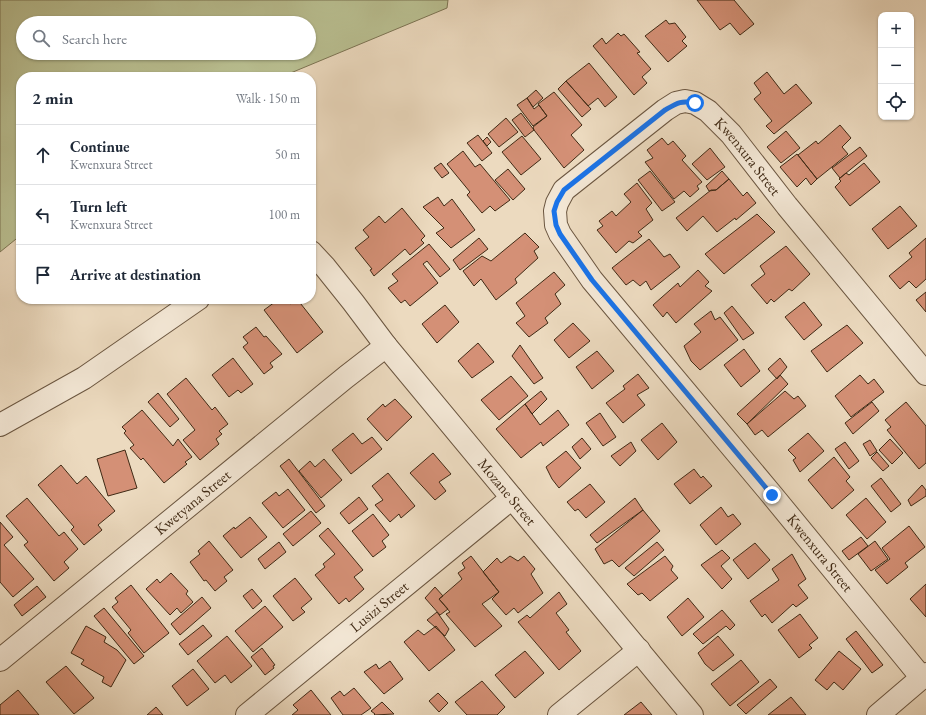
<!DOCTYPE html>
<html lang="en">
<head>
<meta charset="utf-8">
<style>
  :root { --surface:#fff; --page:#f2f2f3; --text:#1f2937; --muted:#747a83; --line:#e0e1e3 }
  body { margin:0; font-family:"EB Garamond",serif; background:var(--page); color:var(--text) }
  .controls { position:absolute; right:12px; top:12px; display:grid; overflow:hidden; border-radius:8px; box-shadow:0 1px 3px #0004 }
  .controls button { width:36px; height:36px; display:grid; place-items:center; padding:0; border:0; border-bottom:1px solid var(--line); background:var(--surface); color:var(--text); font:20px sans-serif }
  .stop { position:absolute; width:12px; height:12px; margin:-9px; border:3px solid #1a73e8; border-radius:50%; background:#fff }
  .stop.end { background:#1a73e8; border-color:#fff; box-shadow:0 1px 4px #0008 }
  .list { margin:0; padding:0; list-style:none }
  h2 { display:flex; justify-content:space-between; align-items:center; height:52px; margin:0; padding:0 16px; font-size:17px }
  h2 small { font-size:13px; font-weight:400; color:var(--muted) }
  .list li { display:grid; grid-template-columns:26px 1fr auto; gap:12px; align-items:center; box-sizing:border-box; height:60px; padding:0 16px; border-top:1px solid var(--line) }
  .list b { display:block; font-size:15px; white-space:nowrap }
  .list p { margin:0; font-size:13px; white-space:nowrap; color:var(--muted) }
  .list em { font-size:13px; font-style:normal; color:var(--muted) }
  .icon { flex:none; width:22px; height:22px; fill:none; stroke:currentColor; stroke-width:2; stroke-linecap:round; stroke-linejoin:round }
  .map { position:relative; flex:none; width:926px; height:715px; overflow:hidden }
  .search { position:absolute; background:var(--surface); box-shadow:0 1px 3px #0004; left:16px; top:16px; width:300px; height:44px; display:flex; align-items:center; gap:10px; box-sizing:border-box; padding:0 14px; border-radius:22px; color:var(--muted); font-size:15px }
  .panel { position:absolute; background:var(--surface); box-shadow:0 1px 3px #0004; left:16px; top:72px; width:300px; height:232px; border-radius:16px }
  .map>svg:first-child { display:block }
  .green { fill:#b9bf91; stroke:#7c7453; fill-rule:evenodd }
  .building { fill:#d49076; stroke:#402a15 }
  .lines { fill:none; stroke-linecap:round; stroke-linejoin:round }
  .street-casing { stroke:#6b5640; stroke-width:24 }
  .street { stroke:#f3e7d5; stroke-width:22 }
  .route { stroke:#1a73e8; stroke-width:5 }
  .labels { text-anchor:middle; stroke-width:3; stroke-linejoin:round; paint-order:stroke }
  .street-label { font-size:15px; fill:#402a15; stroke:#f3e7d5 }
</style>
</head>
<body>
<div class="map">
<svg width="926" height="715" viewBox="0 0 926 715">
  <rect width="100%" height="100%" fill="#ecdabf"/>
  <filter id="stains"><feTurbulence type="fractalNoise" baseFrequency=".005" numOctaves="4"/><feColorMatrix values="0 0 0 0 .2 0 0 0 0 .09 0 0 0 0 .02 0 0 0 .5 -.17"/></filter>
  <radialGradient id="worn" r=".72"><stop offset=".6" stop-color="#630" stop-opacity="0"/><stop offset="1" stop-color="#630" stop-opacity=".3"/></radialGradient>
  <path class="green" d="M0,0H448L447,8L281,77H21V235L0,252ZM23,23H309V53H23Z"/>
  <path class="building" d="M697,0H734L754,24L740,35L730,23L720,30Z
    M666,20L669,24L675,23L686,37L682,41L687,46L668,62L645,36Z
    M618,33L621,36L624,34L640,52L637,53L651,69L642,77L647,83L634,95L593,46L602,38L606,44Z
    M589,63L617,97L605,107L598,98L588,106L566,81Z
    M767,72L784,94L796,84L812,103L774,134L766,126L772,121L754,99L761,93L754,83Z
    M566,81L591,109L582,117L558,89Z
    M536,90L543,98L533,107L527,98Z
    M554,92L582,125L571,135L584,150L564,168L534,130L533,127L547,116L538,104Z
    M527,98L534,109L539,105L547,116L533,126L517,105Z
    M521,113L534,130L525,137L512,120Z
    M506,118L518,132L499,147L488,134Z
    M840,125L851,138L842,147L848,154L817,179L798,155L816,141L818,144Z
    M786,131L800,148L781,163L767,147Z
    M478,135L492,153L482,161L467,143Z
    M522,136L541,159L521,175L502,152Z
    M487,137L491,142L487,146L483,141Z
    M662,138L668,145L673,141L686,156L682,160L702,182L697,186L699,189L690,197L684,191L674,199L645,162L653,158L647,150Z
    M860,147L867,156L840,178L832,168Z
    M710,148L725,167L707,180L692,164Z
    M463,151L475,167L480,164L510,200L495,211L490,206L482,213L467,195L470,192L447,164Z
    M797,154L817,179L811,185L806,178L797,187L780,167Z
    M441,163L449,173L442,178L434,168Z
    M864,163L880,182L850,206L835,187L841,181L839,179L846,173L849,175Z
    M508,169L525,189L513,200L495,180Z
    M650,171L675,202L662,211L638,180Z
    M722,171L729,179L716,190L709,191L706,186Z
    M729,179L743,196L747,192L756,203L736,220L735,218L717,232L703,216L687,231L676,218L711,190H716Z
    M637,183L652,203L646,209L653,220L638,232L642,236L633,243L629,241L616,253L597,230L603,226L599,221L612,211L616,216L631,202L624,194Z
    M438,197L444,206L452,199L475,230L451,248L436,233L444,228L423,207Z
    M900,206L917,226L888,249L872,229Z
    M402,208L425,236L421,240L424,243L410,255L405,249L374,276L370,270L372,269L355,248L369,237L363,230L379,216L385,223Z
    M757,214L775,232L724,274L705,254Z
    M525,233L539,247L534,251L538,258L515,279L517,283L496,300L481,279L474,286L463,271L482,256L491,261Z
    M479,238L488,249L460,270L453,260Z
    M926,238V279L916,288L909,281L900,289L889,276L912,257L909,253Z
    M649,239L664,257L670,254L680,267L651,290L646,281L640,286L633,280L626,285L612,268Z
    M429,244L450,269L440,277L427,261L423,264L438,283L410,306L405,300L401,303L388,288L398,281L392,274Z
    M786,246L810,274L792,291L789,289L774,302L771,299L767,304L751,285L765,274L760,266Z
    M698,270L709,282L705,286L712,291L676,323L667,312L663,317L653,305L678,283L680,287Z
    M554,272L565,285L555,294L561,304L545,318L548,323L529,337L516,323L525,316L516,303Z
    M926,292V312L916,300Z
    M279,299H286L290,304L297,299L323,332L297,353L264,310Z
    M804,302L822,325L804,340L785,317Z
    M445,305L459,322L437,343L422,324Z
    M732,306L754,333L743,340L724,313Z
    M711,311L715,320L720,317L738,340L700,370L691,361L684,346L701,332L694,324Z
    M573,323L590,341L569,358L554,340Z
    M847,325L863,343L827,372L811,351Z
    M256,327L264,337L266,336L282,354L270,363L273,367L264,374L243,347L248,343L243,337Z
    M478,343L494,362L472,378L458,361Z
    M520,345L543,378L534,384L512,356Z
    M744,349L760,371L741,387L724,365Z
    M597,351L614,371L592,389L576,367Z
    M233,358L253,384L241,393L238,390L229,397L212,375Z
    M780,358L787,367L777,379L768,369Z
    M638,374L649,388L637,395L645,405L623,423L606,403L625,389L623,386Z
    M780,375L788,384L747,424L737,414Z
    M860,375L868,384L874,379L884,392L851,417L835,396Z
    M511,376L528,396L499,420L481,400Z
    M186,378L212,410L215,407L228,424L219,431L222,434L216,439L219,444L200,460L183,440L195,430L167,394Z
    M541,391L547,399L532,414L525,404Z
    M785,391L794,399L798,396L806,406L768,437L762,430L755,435L747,424Z
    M158,393L179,419L170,427L148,402Z
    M395,399L412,417L387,441L367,419L383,404L385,407Z
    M872,402L879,411L853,434L845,423Z
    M906,402L926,426V463L919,469L887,430L891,427L885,420Z
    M525,404L540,425L558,410L569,425L543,446L541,442L521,458L496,429Z
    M142,410L173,446L178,439L192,457L185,462L187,464L164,483L143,458L141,460L130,448L134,445L124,433L126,431L122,427Z
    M600,413L616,437L603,446L586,423Z
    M662,423L677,442L658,460L641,440Z
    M353,433L362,444L372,437L382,449L351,474L332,450Z
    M808,433L824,451L800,472L793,460L796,458L788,450Z
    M582,438L591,449L580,459L572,447Z
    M890,439L903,453L892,464L879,450Z
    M870,440L877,451L870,456L863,444Z
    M631,442L636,451L620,466L611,456Z
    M845,442L859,461L849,469L835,449Z
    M125,450L137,488L108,496L97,459Z
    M566,451L581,468L559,488L552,479L546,467Z
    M877,452L889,466L883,471L871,458Z
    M433,453L451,474L439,482L446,491L435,500L410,473Z
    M834,457L850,477L846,481L854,490L832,509L808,480Z
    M289,459L325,506L316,513L280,466Z
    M324,459L342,480L321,498L299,471L310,461L315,467Z
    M61,465L77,484L86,476L115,511L98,525L102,530L84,545L71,530L74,527L38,485Z
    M694,469L701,478L703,476L712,486L690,504L674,484Z
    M388,473L415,506L401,518L399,514L390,522L375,505L383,500L372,486Z
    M881,478L901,504L891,512L871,486Z
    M590,484L605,502L586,518L578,509L575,511L567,502Z
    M922,485L926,490V496L911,506L908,500Z
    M288,489L305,510L283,528L262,503L276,492L279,496Z
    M359,497L368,509L349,524L340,513Z
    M27,498L59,536L64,532L78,549L64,562L69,568L54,581L24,545L28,542L6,516Z
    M635,498L643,510L597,543L590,535Z
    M866,498L886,522L867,539L846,515Z
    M721,507L728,517L733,514L741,524L716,545L700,525Z
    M643,510L660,531L619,567L612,560L604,564L595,549Z
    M311,511L321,523L293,546L283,534Z
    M373,514L389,535L382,541L386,547L373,557L352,531Z
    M250,517L267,537L241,558L223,536L234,527L235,529Z
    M0,522L13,537L4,545L34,579L13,597L0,582Z
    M909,526L925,547L905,563L908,567L887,584L875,570L890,559L882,548Z
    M328,528L363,570L354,577L364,589L349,602L346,598L339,604L315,575L325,567L323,564L335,554L319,536Z
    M861,537L868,546L849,560L842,551Z
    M209,541L233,570L224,577L227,581L215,591L206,580L204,581L190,562L200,554L198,551Z
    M875,541L888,559L871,571L858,554Z
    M279,542L286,552L265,569L258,559Z
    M657,542L664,550L634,576L625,568Z
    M755,543L770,560L748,579L733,560Z
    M722,550L730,558L721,566L732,579L722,589L701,565Z
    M792,554L806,579L798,585L808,598L796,607L793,604L772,623L765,614L762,617L750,601L779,580L772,569Z
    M471,556L499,592L482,604L502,626L475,647L446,614L450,612L439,599L462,579L458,573L465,568L462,563Z
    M510,556L518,561L524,556L535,569L531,574L543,593L518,613L514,608L506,615L492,599L499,592L483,572L497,558L501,563Z
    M665,556L673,566L671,570L678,578L650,601L642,593L638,595L627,584Z
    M171,573L188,591L186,594L193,602L181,613L177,608L170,615L146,589L157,579L160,583Z
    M295,578L312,599L301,608L305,612L293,621L273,596Z
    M926,584V617L910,599Z
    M131,585L169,633L144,653L128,633L131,630L112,607L118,602L115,598Z
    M37,586L46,597L22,616L14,605Z
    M435,587L443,596L439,599L448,609L440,615L425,598Z
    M252,589L262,601L253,609L243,596Z
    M559,592L567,604L556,613L569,630L566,632L581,651L559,670L518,622L527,615L530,618Z
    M202,597L211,608L180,635L171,624Z
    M688,598L704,617L682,636L667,617Z
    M265,606L283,627L253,652L235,631Z
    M104,608L144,656L134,664L94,616Z
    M722,610L735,625L730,630L726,626L703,644L693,634Z
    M437,612L449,629L445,636L427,620Z
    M800,614L818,638L809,645L812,648L799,658L778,630Z
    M203,625L212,636L188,655L179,644Z
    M86,626L106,637L104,642L117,650L126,660L111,687L102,682L104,677L81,664L84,660L71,653Z
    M436,626L455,650L429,671L404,642L418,630L424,635Z
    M856,631L883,665L872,673L846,639Z
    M227,636L252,666L231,683L225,675L215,683L197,661Z
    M718,636L734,655L713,671L705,664L698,653Z
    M262,648L275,665L273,666L274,668L265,675L251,657Z
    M525,651L544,673L515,698L495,675Z
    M839,651L861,669L843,690L834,682L827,690L815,680Z
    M741,660L759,682L730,706L711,684Z
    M390,661L403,679L384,694L364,672L376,664L379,669Z
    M66,666L94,698L74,714L46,682Z
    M193,669L209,689L187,706L172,686Z
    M770,679L777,687L746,714L737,705Z
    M482,681L505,707L497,715H467L455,702Z
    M354,688L371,708L361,715H343L331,698L340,691L344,696Z
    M18,690L39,715H0V705Z
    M311,690L331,715H292L298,710L293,705Z
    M438,693L448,703L439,712L429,701Z
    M791,697L806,715H768Z
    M382,702L394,714L374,715L375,714L371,711Z
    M641,702L652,715H624Z
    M156,707L163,715H147Z"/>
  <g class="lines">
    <g class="street-casing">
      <g id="street">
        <path id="s1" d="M311,252L325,267L353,302L386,346L692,715"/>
        <path d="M0,425L84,378L198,299"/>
        <path id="s2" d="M0,660L346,377L386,346"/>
        <path id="s3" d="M922,678L772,495L592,280L560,234L556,225L555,211L557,203L564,190L665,110L676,103L685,101L695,103L708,111L731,134L787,206L926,374"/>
        <path id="s4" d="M247,715L512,498"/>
        <path d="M559,715L639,650"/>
        <path d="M878,715L926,674"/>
      </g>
    </g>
    <use href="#street" class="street"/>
  </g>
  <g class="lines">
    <path class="route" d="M695,103C681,100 677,103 665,110L564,190L557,202L554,211L556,225L560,234L592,280L772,495"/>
  </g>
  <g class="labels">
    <g class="street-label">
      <text dy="5" stroke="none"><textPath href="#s3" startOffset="857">Kwenxura Street</textPath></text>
      <text dy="5" stroke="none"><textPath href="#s1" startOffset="310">Mozane Street</textPath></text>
      <text dy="5" stroke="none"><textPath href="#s2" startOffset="249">Kwetyana Street</textPath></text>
      <text transform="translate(820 553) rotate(51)" y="5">Kwenxura Street</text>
      <text dy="5" stroke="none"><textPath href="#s4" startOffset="171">Lusizi Street</textPath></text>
    </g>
  </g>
  <rect width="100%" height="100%" filter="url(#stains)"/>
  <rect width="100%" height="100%" fill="url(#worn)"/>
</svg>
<div class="controls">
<button>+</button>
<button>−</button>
<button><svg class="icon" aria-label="locate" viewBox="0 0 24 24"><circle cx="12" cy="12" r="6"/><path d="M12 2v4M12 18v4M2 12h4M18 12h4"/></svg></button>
</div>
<div class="stop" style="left:695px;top:103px"></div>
<div class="stop end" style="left:772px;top:495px"></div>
<div class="search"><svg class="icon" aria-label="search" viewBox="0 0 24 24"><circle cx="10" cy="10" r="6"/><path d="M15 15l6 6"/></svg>Search here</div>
<section class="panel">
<h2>2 min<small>Walk · 150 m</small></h2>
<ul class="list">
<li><svg class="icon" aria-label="ahead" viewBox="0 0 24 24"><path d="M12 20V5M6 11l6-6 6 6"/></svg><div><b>Continue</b><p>Kwenxura Street</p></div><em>50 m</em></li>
<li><svg class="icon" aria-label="left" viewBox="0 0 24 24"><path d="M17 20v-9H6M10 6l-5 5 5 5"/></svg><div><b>Turn left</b><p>Kwenxura Street</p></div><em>100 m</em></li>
<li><svg class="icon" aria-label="arrive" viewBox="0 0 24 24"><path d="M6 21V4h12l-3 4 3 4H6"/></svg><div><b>Arrive at destination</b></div></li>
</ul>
</section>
</div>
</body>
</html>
